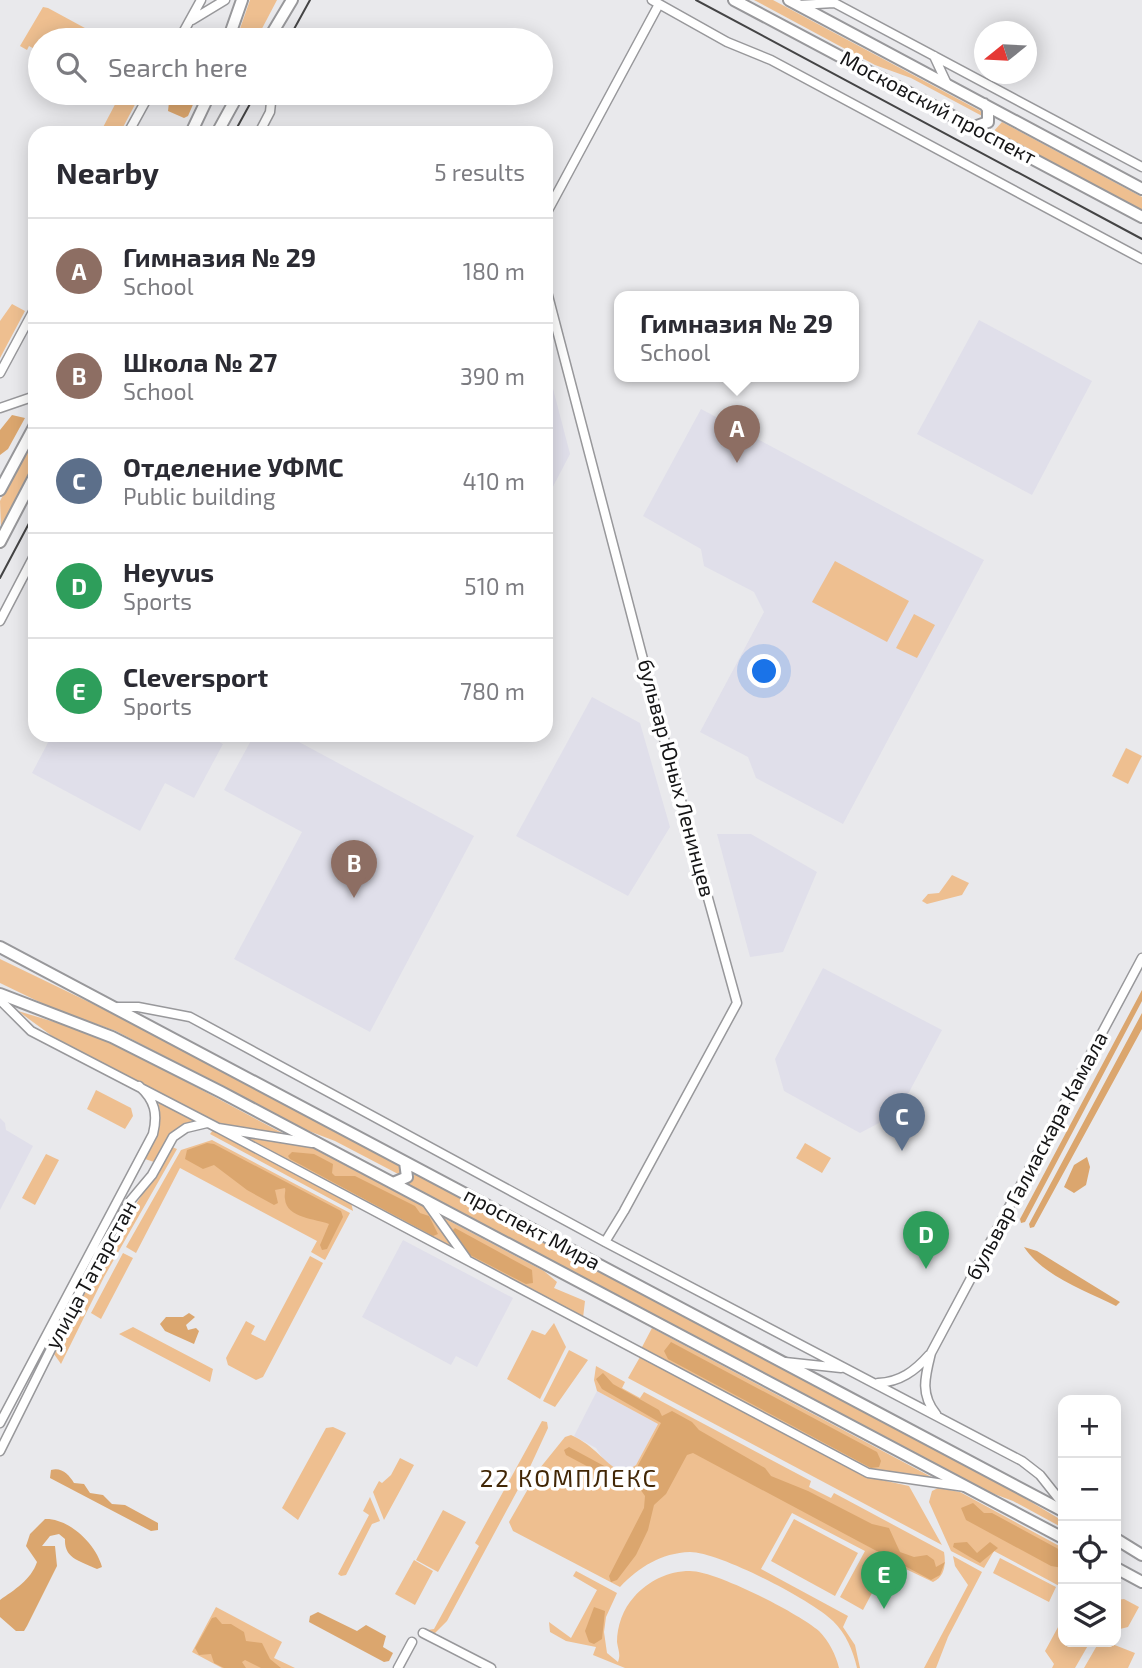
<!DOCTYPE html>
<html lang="en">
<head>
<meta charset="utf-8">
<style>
  :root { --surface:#fff; --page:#f7f7f7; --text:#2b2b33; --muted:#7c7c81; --line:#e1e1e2; --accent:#b45309 }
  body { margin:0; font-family:"Exo 2",sans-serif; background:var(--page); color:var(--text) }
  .controls { position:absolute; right:21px; bottom:21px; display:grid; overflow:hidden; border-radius:14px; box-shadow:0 4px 18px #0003 }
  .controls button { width:63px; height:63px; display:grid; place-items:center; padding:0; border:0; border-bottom:2px solid var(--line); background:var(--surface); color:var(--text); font:35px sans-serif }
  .compass { position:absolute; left:974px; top:21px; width:63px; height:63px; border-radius:50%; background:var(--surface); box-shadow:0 4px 18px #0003; rotate:252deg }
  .you { position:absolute; left:765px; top:672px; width:24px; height:24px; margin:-18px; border:5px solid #fff; border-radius:50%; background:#1a73e8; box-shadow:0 0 0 10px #1a73e833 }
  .badge { display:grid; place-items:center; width:46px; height:46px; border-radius:50%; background:var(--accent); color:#fff; font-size:23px; font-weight:700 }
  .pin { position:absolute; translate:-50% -58px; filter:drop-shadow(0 2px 4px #0008) }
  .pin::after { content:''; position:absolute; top:37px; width:24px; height:21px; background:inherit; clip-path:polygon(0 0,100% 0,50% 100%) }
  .popup { position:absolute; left:614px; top:291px; width:245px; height:91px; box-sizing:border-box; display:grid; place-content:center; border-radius:14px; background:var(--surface); filter:drop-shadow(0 2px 5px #0005); font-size:23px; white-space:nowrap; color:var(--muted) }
  .popup b { font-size:26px; color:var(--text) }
  .popup::after { content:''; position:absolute; left:50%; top:100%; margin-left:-14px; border:14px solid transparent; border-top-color:var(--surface) }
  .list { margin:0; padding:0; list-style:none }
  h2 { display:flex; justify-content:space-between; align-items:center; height:91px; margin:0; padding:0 28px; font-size:30px }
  h2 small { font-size:23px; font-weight:400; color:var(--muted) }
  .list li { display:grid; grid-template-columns:46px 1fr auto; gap:21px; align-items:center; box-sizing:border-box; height:105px; padding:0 28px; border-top:2px solid var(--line) }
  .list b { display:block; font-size:26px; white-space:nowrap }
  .list p { margin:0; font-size:23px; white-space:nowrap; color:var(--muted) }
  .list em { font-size:23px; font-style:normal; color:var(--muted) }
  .icon { flex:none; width:38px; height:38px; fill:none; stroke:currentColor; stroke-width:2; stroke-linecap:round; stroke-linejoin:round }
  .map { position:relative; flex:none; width:1142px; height:1668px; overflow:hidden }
  .search { position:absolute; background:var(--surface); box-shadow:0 4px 18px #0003; left:28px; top:28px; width:525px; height:77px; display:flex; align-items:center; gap:18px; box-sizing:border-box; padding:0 24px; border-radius:38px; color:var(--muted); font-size:26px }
  .panel { position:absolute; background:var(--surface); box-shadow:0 4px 18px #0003; left:28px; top:126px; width:525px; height:616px; border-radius:21px }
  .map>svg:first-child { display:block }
  .built { fill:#e0dfea }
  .green { fill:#eebf90 }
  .forest { fill:#dba66e }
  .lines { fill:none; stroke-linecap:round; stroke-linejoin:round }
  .minor-casing { stroke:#98989b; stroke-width:11 }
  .major-casing { stroke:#98989b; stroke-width:14 }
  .minor { stroke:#fff; stroke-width:8 }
  .major { stroke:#fff; stroke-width:10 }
  .tram { stroke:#444445; stroke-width:2 }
  .labels { text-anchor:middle; stroke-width:7; stroke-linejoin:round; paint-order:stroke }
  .street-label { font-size:21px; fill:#151516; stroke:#fff }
  .quarter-label { font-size:24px; letter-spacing:2px; fill:#422706; stroke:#fff }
</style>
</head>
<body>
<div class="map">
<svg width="1142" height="1668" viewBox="0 0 1142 1668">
  <rect width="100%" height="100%" fill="#e9e9ec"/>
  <path class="built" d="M979,320L1092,381L1032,495L917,434Z
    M546,362L570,454L546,500Z
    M701,409L984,560L843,824L756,778L748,757L700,732L764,612L754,592L704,566L701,549L643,516Z
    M592,697L640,723L670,827L628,896L516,836Z
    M52,735H207L223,744L194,798L165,783L140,831L32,773Z
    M254,735H286L474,836L370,1032L234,959L302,832L224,790Z
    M717,834H751L817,872L783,952L750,957Z
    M823,968L942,1030L898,1113L860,1133L784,1091L775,1059Z
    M0,1118L5,1123L6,1130L33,1146L0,1210Z
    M403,1240L513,1298L477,1367L456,1356L451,1365L362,1317Z
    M597,1391L658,1424L636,1465L624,1474L607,1465L596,1448L574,1436Z"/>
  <path class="green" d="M250,0H277L256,40H236Z
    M754,0H773L986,114L984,117L911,78L875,65Z
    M43,7L48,8L107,40H40V52L29,46L27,50L20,46Z
    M121,93H141L120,133H100Z
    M1002,122L1142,197V212L993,132Z
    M12,304L25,311L0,358V321Z
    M35,435V463L1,528L0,501Z
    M835,561L909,601L887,642L812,602Z
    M914,614L935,625L917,658L896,648Z
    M1126,748L1142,756L1128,784L1112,776Z
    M952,875L969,883L962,895L927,904L922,901L928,894L939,893Z
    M0,959L122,1018L403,1167L405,1172L400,1175L335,1141L301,1128L116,1031L54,1009L0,983Z
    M18,1011L71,1027L127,1050L286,1135L218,1124L52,1036Z
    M96,1090L131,1108L133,1116L125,1129L87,1109Z
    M157,1099L195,1120C172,1127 165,1142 154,1162L145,1159C156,1139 165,1122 157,1099Z
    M213,1130L351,1202L353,1211L210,1134Z
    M240,1136L307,1145L427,1208L451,1244L447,1246Z
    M212,1140L350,1213L325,1260L311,1252L317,1241L180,1168L136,1253L126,1247L181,1150Z
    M805,1143L831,1158L822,1173L796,1158Z
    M172,1147L177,1149L104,1277L61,1364L54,1354L104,1255Z
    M46,1154L59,1160L35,1205L22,1198Z
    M415,1174L1011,1490L1063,1521V1528L1013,1501L981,1489L408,1184Z
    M442,1217L544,1271L557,1282L554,1288L585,1301L583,1318L471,1259Z
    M123,1253L133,1258L101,1319L91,1313Z
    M310,1256L323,1263L263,1377L256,1380L228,1365L226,1358L246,1321L255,1326L251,1334L265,1341Z
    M554,1323L566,1347L540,1399L507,1379L532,1330L545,1335Z
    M133,1327L213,1369L210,1382L119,1334Z
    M652,1328L939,1481L869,1470L641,1349Z
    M569,1350L588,1360L555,1407L543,1401Z
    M640,1357L868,1477L909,1486L942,1545L628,1378Z
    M596,1366L625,1382L622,1388L640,1398L644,1392L811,1481L809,1487L831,1498L834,1493L944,1552C946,1564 945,1576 933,1582L889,1561L863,1610L840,1597L865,1551L792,1513L761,1569L848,1616L843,1627L855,1645L860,1668H857C853,1650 846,1634 833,1621C812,1600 719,1552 690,1552C661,1553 639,1567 620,1587L513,1531L509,1522L540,1468L565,1437L571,1435C597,1447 601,1461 623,1473L636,1465L658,1424L597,1391L594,1380Z
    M542,1421L547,1422L548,1428L529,1469L447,1621L433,1635L428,1630L434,1629L479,1546L475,1543Z
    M333,1427L346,1433L298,1520L282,1508L326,1428Z
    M400,1458L414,1465L384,1520L373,1492L379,1481L382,1483L391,1475Z
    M938,1488L960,1492L1063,1548V1588L994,1551L984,1568L951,1551L929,1502L932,1491Z
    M370,1497L380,1521L372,1524L346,1575L341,1576L338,1574L369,1515L363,1511Z
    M443,1510L466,1522L438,1572L416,1560Z
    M794,1519L858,1553L835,1596L771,1561Z
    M953,1556L982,1572L948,1637L936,1668H924L968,1585L955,1566Z
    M1000,1558L1056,1587L1049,1602L993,1573Z
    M414,1560L433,1571L415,1605L395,1594Z
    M576,1571L617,1593L606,1617L604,1632L607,1653L618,1662C621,1654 618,1650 617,1642C617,1626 623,1609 634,1597C648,1581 668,1571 690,1571C716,1571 798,1613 819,1631C829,1641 836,1655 839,1668H625L593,1655L596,1647L566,1641L550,1632L549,1622L571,1638L597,1590L573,1576Z
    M1124,1599L1139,1607L1128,1627L1116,1630V1600Z
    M216,1607L282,1642L274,1658L295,1668H222L192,1652Z
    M1063,1618L1060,1632L1063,1642L1085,1644L1090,1642L1075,1668H1052L1054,1664L1045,1651Z
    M1099,1642L1105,1646L1107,1642L1135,1653L1128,1668H1084Z"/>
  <path class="forest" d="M170,93H198L188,116L184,118L168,111Z
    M12,415L25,418L8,449L0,455V430Z
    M1142,990V1001L1025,1222L1021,1223L1020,1219Z
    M1142,1013V1029L1034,1227L1030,1228L1029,1224Z
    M207,1143L214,1144L341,1211L343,1217L327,1249L322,1250L320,1245L329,1224C317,1219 286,1218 285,1199C284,1195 286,1191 285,1188L275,1190L278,1203L274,1205L247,1190L214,1165L203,1169L185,1159L187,1150Z
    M292,1152L314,1154L333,1164L332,1173L335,1176H355L415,1206L420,1213L429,1216L438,1234L433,1236L290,1159L288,1156Z
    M1087,1157L1090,1167L1086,1185L1074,1193L1064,1187L1074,1165Z
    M455,1228L532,1270L533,1283L526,1284L470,1255L452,1231Z
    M1024,1247L1037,1251L1120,1302L1116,1306C1086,1291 1043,1276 1024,1247Z
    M189,1313L195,1317L186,1325L188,1330L196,1328L199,1331L194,1344L165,1331L160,1324L166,1317H183Z
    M671,1342L877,1452L881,1461L879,1467L871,1468L668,1359L664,1351Z
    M603,1373L613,1384L659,1410L662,1416L672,1411L692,1422L699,1430L765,1468L771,1476L808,1491L872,1524L889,1528L900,1552L914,1557L927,1555L934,1560L936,1567L945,1562L940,1575L931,1580L693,1453L687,1455L666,1494L654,1505L648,1530L636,1555L617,1580L611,1582L609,1576L644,1508L645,1496L640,1489L628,1488L566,1455L564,1450L569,1447L630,1480L661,1423L602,1389L596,1379Z
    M51,1470C62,1467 69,1475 74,1483L84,1484L90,1493L103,1495L112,1504L125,1505L158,1523V1530L151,1531L50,1478Z
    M973,1503L984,1513H992L1062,1551L1063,1568L1051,1566L966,1520L961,1508Z
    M45,1519C70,1518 97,1546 102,1567L97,1569C81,1561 64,1559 65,1539L59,1534L50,1536L42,1546H55L57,1566L27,1626L24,1631H16L0,1617V1600C14,1590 31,1580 37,1562L26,1546L30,1534Z
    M967,1542L977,1553L990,1542L998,1548L980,1563L953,1547L954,1543Z
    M594,1607L605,1611L602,1639L594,1644L589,1642L585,1631Z
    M318,1612L357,1631L366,1625L386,1636L383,1647L393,1653L389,1661L384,1662L309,1622L310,1616Z
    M216,1617L222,1624H231L244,1632L246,1641L262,1643L270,1659L281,1668H261L245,1660L242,1662L246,1668H224L214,1663L211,1654L199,1655L195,1648L212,1618Z"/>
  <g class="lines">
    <g class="minor-casing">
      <path id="minor" d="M652,0L727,42L771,60L1142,259
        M829,0L1142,167
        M799,5L834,3
        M192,20L225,0
        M179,40L201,0
        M934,56L947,84
        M128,133L150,93
        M259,133L270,112L272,93
        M546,214L658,6
        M546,288L661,728L737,1003L624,1211L605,1242
        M0,373L35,308
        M0,408L35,396
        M0,621L35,554
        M0,1000L31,1031L218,1128L312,1143
        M118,1007H138L190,1017L605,1242L1022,1461L1040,1475L1063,1504
        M218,1128L868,1473L965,1487
        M427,1203L466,1258
        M785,1362L841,1368
        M878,1383C900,1382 915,1371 929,1355
        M936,1414C920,1394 925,1377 931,1353L1142,958
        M0,1423L153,1134C158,1114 155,1100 139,1086
        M0,1451L100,1251L131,1200L152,1175L173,1137L186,1128L207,1123
        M423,1633L491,1668
        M398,1668L412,1642"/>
    </g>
    <g class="major-casing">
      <path id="major" d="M734,0L1142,217
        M789,0L1142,189
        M228,40L242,0
        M268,40L292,0
        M974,127L988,122V109L984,104
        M191,133L210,93
        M217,133L239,93
        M0,490L35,425
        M0,542L35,475
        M0,947L1063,1511
        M0,994L112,1037L221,1092L1063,1538
        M393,1183L407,1177L405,1162
        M1116,1539L1142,1555
        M1116,1568L1142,1582"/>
    </g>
    <use href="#minor" class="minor"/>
    <use href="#major" class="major"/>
    <path class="tram" d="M696,0L1142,239
      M288,40L310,0
      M234,133L256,93
      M0,578L35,512"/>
  </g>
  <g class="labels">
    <g class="street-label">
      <text transform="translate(938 108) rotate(28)" y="7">Московский проспект</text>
      <text transform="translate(676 778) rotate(75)" y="7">бульвар Юных Ленинцев</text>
      <text transform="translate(1037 1156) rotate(-62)" y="7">бульвар Галиаскара Камала</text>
      <text transform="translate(532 1229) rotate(28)" y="7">проспект Мира</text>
      <text transform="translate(91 1275) rotate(-61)" y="7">улица Татарстан</text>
    </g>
    <g class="quarter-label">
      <text x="569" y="1487">22 КОМПЛЕКС</text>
    </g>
  </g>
</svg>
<div class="controls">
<button>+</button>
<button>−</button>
<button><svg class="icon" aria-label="locate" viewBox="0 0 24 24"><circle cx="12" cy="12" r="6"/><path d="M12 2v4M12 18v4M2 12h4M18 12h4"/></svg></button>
<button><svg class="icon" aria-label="layers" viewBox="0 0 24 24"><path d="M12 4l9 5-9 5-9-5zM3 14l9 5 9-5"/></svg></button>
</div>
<svg class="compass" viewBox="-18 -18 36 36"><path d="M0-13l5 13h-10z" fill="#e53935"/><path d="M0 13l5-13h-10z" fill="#7c7c81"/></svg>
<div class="you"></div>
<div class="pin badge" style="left:737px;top:463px;background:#8d6e63">A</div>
<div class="popup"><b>Гимназия № 29</b>School</div>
<div class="pin badge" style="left:354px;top:898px;background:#8d6e63">B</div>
<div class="pin badge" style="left:902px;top:1151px;background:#5c6f8a">C</div>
<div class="pin badge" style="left:926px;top:1269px;background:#2e9e5b">D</div>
<div class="pin badge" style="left:884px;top:1609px;background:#2e9e5b">E</div>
<div class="search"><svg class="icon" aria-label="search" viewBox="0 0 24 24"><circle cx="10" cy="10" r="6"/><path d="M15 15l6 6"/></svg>Search here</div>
<section class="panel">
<h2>Nearby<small>5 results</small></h2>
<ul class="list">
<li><span class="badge" style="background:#8d6e63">A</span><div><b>Гимназия № 29</b><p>School</p></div><em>180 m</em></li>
<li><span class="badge" style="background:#8d6e63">B</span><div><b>Школа № 27</b><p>School</p></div><em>390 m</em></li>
<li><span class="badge" style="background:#5c6f8a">C</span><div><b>Отделение УФМС</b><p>Public building</p></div><em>410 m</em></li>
<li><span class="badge" style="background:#2e9e5b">D</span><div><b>Heyvus</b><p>Sports</p></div><em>510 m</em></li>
<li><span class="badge" style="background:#2e9e5b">E</span><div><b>Cleversport</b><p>Sports</p></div><em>780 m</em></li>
</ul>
</section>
</div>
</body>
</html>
